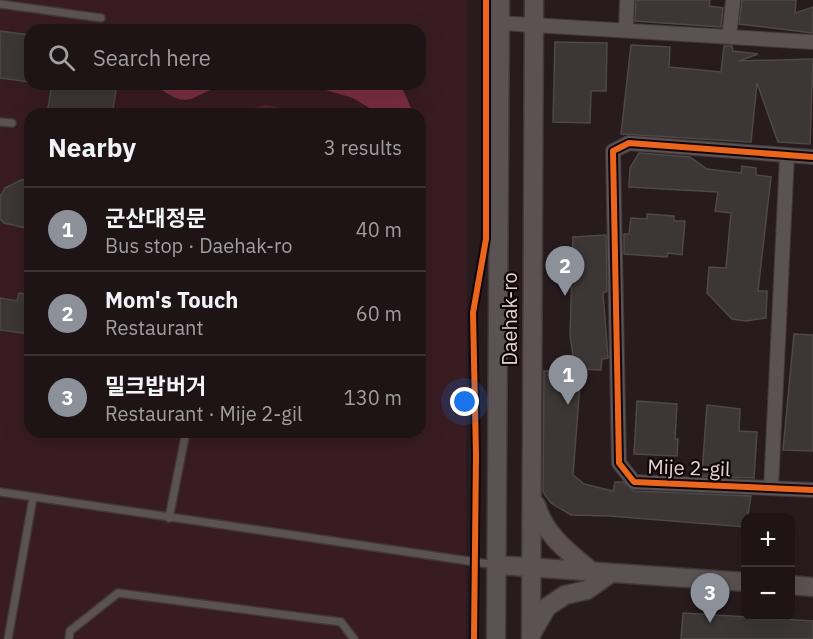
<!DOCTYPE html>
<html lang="en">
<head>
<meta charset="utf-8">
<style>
  :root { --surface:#1e1416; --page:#261d1f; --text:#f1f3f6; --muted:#a19ea1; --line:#3c3335; --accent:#8c9099 }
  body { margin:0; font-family:"IBM Plex Sans","Noto Sans KR",sans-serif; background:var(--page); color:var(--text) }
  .controls { position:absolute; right:18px; bottom:18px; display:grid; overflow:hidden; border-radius:12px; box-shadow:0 6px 24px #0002 }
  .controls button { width:54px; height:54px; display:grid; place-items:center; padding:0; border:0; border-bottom:2px solid var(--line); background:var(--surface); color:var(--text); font:30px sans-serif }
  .you { position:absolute; left:465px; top:402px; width:21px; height:21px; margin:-15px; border:4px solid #fff; border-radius:50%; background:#1a73e8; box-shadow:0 0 0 9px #1a73e833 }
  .badge { display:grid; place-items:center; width:39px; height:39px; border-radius:50%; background:var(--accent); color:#fff; font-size:20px; font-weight:700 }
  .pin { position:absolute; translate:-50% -50px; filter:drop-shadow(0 2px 3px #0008) }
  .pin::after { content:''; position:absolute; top:32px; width:21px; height:18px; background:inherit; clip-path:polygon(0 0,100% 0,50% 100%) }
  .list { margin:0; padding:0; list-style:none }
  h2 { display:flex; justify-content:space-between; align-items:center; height:78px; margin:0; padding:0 24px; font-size:26px }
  h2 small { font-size:20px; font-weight:400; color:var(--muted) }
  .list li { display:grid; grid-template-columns:39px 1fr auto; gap:18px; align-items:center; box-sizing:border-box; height:84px; padding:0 24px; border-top:2px solid var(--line) }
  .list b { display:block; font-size:22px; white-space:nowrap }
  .list p { margin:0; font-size:20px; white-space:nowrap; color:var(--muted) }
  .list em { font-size:20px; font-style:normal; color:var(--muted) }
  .icon { flex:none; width:33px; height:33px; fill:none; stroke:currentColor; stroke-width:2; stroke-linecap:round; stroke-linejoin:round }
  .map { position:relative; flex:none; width:813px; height:639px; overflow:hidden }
  .search { position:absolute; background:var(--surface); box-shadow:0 6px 24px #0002; left:24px; top:24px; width:402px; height:66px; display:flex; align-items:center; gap:15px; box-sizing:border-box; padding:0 21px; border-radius:18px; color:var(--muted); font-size:22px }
  .panel { position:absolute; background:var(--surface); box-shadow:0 6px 24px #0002; left:24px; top:108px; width:402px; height:330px; border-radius:18px }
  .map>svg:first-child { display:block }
  .built { fill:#381c21; fill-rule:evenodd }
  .green { fill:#571e2d }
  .water { fill:#7a2e41 }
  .building { fill:#3c3636; stroke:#4d4947; stroke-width:1.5 }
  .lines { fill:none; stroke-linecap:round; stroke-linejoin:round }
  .service-casing { stroke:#42373a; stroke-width:10 }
  .minor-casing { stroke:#42373a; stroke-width:16 }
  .tertiary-casing { stroke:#42373a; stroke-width:21 }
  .service { stroke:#5b5253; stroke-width:7 }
  .minor { stroke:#5b5253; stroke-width:14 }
  .tertiary { stroke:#5b5253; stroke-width:18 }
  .cycleway-casing { stroke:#0f0607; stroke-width:10 }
  .cycleway { stroke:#eb651d; stroke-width:6 }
  .labels { text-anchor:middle; stroke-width:4.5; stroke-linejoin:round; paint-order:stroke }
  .street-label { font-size:20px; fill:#e2d1d4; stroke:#0f0607 }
</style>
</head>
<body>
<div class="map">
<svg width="813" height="639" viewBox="0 0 813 639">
  <rect width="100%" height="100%" fill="#281b1e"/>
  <path class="built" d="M0,0H467L466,639H0ZM30,30H420V84H30ZM30,114H420V432H30Z"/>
  <path class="green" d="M266,105L310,114H224Z"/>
  <path class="water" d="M159,84H239C231,85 222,86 215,88C188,99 188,108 159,88Z
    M305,84H400L414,114H379L353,98Z"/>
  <path class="building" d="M636,0H710L709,6L723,8L721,27L635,21Z
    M742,0H796L795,13L813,7V33L739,24Z
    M0,31L30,35V82L0,78Z
    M555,42L607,43L606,91H591L590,123L553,122Z
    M631,45L670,47L669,67L721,72L724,46H732L733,51L758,54L739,61L813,59L810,144L778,142L757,83L751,142L621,134Z
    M52,84H117L112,114H47Z
    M639,153L690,157L707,169L741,173L742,166L756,168V175L771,177L758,291H767L766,318L746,321L732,319L707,293L709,267L726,268L731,213L715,211L718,192L629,187L630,168Z
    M30,179V229L4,223L0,219V197L5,188L21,180Z
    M647,214L674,216V221H685L682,255L668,253L667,257L624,254V234H629L631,218L647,219Z
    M606,235L607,291L603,293L608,358L602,359L601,370L575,369L570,335L573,237Z
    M19,293L30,295V334L0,330V298L17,301Z
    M794,334L813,335V451L783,450Z
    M544,371H581L573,475L584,484L613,491L615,482H623L634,491L751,496L746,527L610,516L571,515L551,503L543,492Z
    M637,401L677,404L675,439H678L677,456L634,454Z
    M707,405L740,409L739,431L757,432L754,478L691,476V472L702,473Z
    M683,613L813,621V639H681Z"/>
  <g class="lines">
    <g class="service-casing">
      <path id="service" d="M0,4L101,18
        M0,122L12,123
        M0,492L496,565
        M169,518L186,432
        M8,639L33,498
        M69,639L70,631L118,593L341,622L354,639"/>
    </g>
    <g class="minor-casing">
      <path id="minor" d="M501,23L813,42
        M626,30L627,0
        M729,37L733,0
        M813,157L629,143L613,151L619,463L634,482L813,490
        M771,488L787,156"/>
    </g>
    <g class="tertiary-casing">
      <path id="tertiary" d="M536,505C545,535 567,551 591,571
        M496,565L746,582
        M790,585L813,587
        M532,633L547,607L565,595L587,590L611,573
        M496,639L500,0
        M531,639L534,0"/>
    </g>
    <use href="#service" class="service"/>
    <use href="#minor" class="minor"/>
    <use href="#tertiary" class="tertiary"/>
    <g class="cycleway-casing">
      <path id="cycleway" d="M813,157L629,143L613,151L619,463L634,482L813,490
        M474,639L476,455L473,313L486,239V0"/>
    </g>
    <use href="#cycleway" class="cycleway"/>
  </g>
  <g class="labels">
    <g class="street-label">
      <text transform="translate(510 319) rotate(-90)" y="7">Daehak-ro</text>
      <text transform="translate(689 468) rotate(2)" y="7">Mije 2-gil</text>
    </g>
  </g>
</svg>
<div class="controls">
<button>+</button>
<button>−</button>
</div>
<div class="you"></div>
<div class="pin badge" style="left:568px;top:405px">1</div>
<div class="pin badge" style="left:565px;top:296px">2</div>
<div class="pin badge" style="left:710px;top:623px">3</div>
<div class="search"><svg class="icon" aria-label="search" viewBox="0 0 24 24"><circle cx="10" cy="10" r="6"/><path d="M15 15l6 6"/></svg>Search here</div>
<section class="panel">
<h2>Nearby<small>3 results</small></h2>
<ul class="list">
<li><span class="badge">1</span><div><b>군산대정문</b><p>Bus stop · Daehak-ro</p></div><em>40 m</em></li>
<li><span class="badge">2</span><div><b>Mom's Touch</b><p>Restaurant</p></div><em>60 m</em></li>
<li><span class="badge">3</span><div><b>밀크밥버거</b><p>Restaurant · Mije 2-gil</p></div><em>130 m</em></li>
</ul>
</section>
</div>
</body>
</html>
